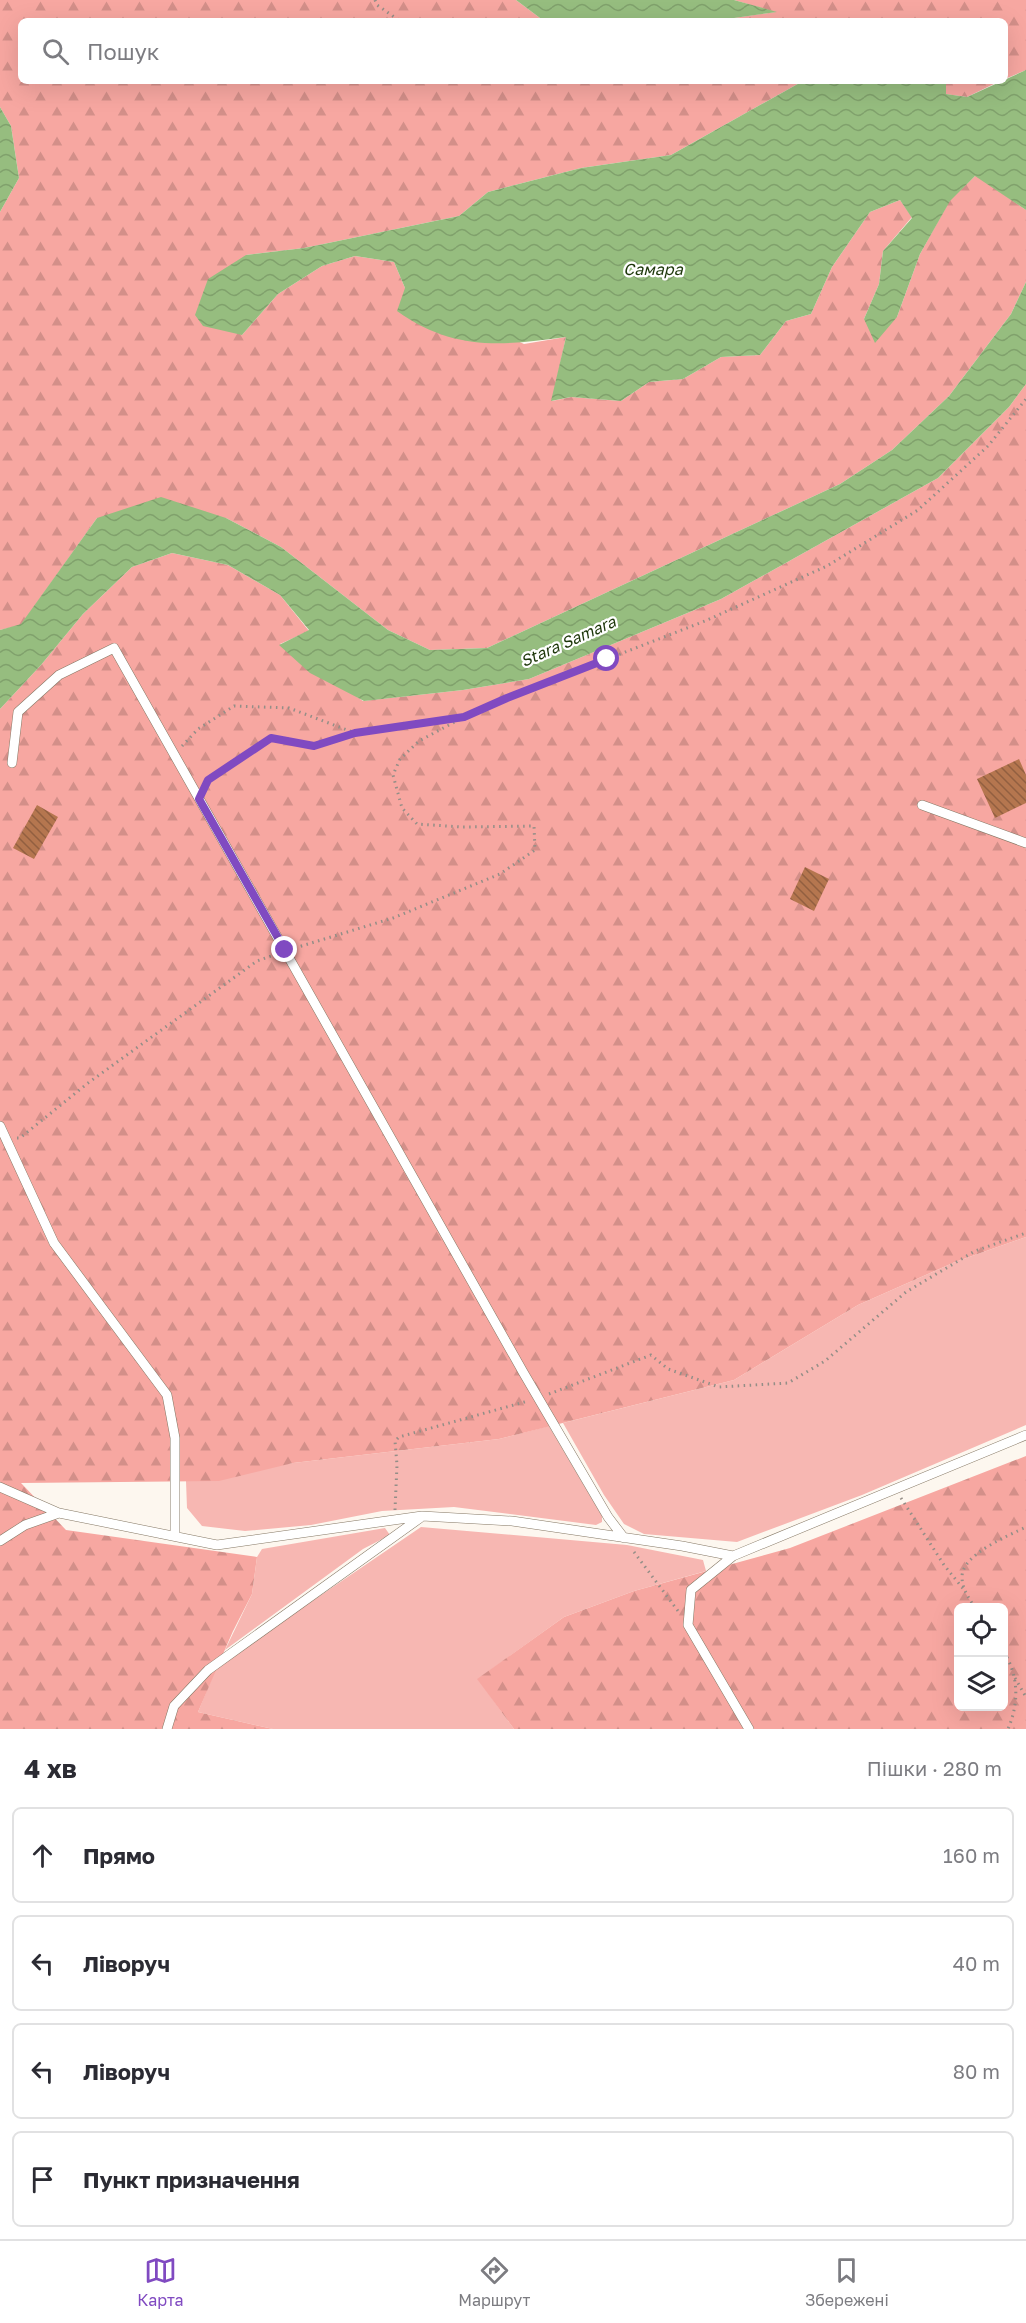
<!DOCTYPE html>
<html lang="uk">
<head>
<meta charset="utf-8">
<style>
  :root { --surface:#fff; --page:#f7f7f7; --text:#2b2b33; --muted:#7c7c81; --line:#e1e1e2; --accent:#804ac1 }
  body { margin:0; font-family:"Golos Text",sans-serif; background:var(--page); color:var(--text) }
  .controls { position:absolute; right:18px; bottom:18px; display:grid; overflow:hidden; border-radius:9px; box-shadow:0 6px 24px #0002 }
  .controls button { width:54px; height:54px; display:grid; place-items:center; padding:0; border:0; border-bottom:2px solid var(--line); background:var(--surface); color:var(--text); font:30px sans-serif }
  .stop { position:absolute; width:18px; height:18px; margin:-14px; border:4px solid #804ac1; border-radius:50%; background:#fff }
  .stop.end { background:#804ac1; border-color:#fff; box-shadow:0 2px 6px #0008 }
  .list { margin:0; padding:0; list-style:none }
  h2 { display:flex; justify-content:space-between; align-items:center; height:78px; margin:0; padding:0 24px; font-size:26px }
  h2 small { font-size:20px; font-weight:400; color:var(--muted) }
  .list li { display:grid; grid-template-columns:39px 1fr auto; gap:18px; align-items:center; box-sizing:border-box; height:96px; margin:0 12px 12px; padding:0 12px; border:2px solid var(--line); border-radius:9px }
  .list b { display:block; font-size:22px; white-space:nowrap }
  .list em { font-size:20px; font-style:normal; color:var(--muted) }
  .icon { flex:none; width:33px; height:33px; fill:none; stroke:currentColor; stroke-width:2; stroke-linecap:round; stroke-linejoin:round }
  .map { position:relative; flex:none; width:1026px; height:1729px; overflow:hidden }
  .search { position:absolute; background:var(--surface); box-shadow:0 6px 24px #0002; left:18px; right:18px; top:18px; height:66px; display:flex; align-items:center; gap:15px; box-sizing:border-box; padding:0 21px; border-radius:9px; color:var(--muted); font-size:22px }
  .sheet { height:510px; background:var(--surface) }
  nav { display:flex; justify-content:space-around; align-items:center; box-sizing:border-box; height:84px; border-top:2px solid var(--line); background:var(--surface); font-size:16px; color:var(--muted) }
  nav a { display:grid; justify-items:center; gap:3px }
  nav .on { color:var(--accent) }
  .map>svg:first-child { display:block }
  .green { fill:#f7b7b2 }
  .forest { fill:url(#forest-firs); fill-rule:evenodd }
  .water { fill:url(#water-waves) }
  .building { fill:url(#building-back-hatch) }
  .lines { fill:none; stroke-linecap:round; stroke-linejoin:round }
  .lane-casing { stroke:#857865; stroke-width:10 }
  .path { stroke:#948e87; stroke-width:3; stroke-dasharray:1.5 4.5; stroke-linecap:butt }
  .lane { stroke:#fff; stroke-width:9 }
  .route { stroke:#804ac1; stroke-width:8 }
  .labels { text-anchor:middle; stroke-width:4.5; stroke-linejoin:round; paint-order:stroke }
  .water-label { font-size:16px; font-style:italic; fill:#1d370a; stroke:#fff }
</style>
</head>
<body>
<div class="map">
<svg width="1026" height="1729" viewBox="0 0 1026 1729">
  <defs>
    <pattern id="forest-firs" width="22" height="20" patternUnits="userSpaceOnUse" patternTransform="scale(1.5)"><rect width="22" height="20" fill="#f7a7a1"/><path d="M5 1l3.5 6h-7zM16 11l3.5 6h-7z" fill="#d38f89"/></pattern>
    <pattern id="water-waves" width="16" height="10" patternUnits="userSpaceOnUse" patternTransform="scale(1.5)"><rect width="16" height="10" fill="#96bd7f"/><path d="M0 5q4-4 8 0t8 0" fill="none" stroke="#80a16c"/></pattern>
    <pattern id="building-back-hatch" width="6" height="6" patternUnits="userSpaceOnUse" patternTransform="scale(1.5)"><rect width="6" height="6" fill="#b5764f"/><path d="M-1 5l2 2M0 0l6 6M5-1l2 2" fill="none" stroke="#925f40"/></pattern>
  </defs>
  <rect width="100%" height="100%" fill="#fdf7ef"/>
  <path class="green" d="M1026,1237V1425L862,1495L737,1542L644,1534L624,1524L604,1495L563,1423L734,1380L858,1305L955,1262Z
    M549,1426L602,1516V1522L596,1525L454,1507L382,1511L311,1525L245,1531L202,1526L187,1508L186,1481L293,1463L499,1439Z
    M421,1527L627,1545L703,1560L706,1571L634,1591L564,1617L478,1679L514,1729H273L198,1712L217,1666Z
    M385,1528L390,1535L363,1549L225,1650L252,1594L257,1557L262,1549Z"/>
  <path class="forest" d="M0,0H516L544,21H21V81H803L671,155L581,168L488,192L459,216L304,248L246,255L242,335L278,294L322,266L355,256L394,262L405,288L524,344L566,337L552,401L571,397L621,401L649,382L683,379L721,357L760,355L786,321L811,314L832,267L870,212L900,200L912,217L883,251L879,284L864,319L897,317L920,254L950,200L976,175L1026,210V282L1011,314L949,396L892,450L840,484L487,648L430,650L388,630L281,547L226,518H97L21,625L0,630V212L19,178L11,126L0,107Z
    M734,0H1026V70L1005,79V21H713L775,12Z
    M946,81H1000L967,97L945,94Z
    M1026,384V1237L955,1262L858,1305L734,1380L499,1439L293,1463L219,1481L21,1483L66,1530L257,1557L252,1594L233,1631L198,1712L273,1729H0V709L41,665L83,614L132,567L172,553L228,565L280,595L309,631L280,644L363,701L463,690L529,679L721,599L938,478L1009,407Z
    M1026,1456V1729H514L477,1679L564,1617L634,1591L790,1548ZM958,1608H1004V1706H958Z"/>
  <path class="water" d="M516,0H734L777,12L713,21H544Z
    M1026,70V210L975,176L950,201L920,254L897,317L875,343L864,319L879,284L883,251L912,218L900,200L870,212L832,267L811,314L786,321L760,355L721,357L683,379L649,382L621,401L571,397L551,401L566,337C501,346 453,351 397,311L405,288L394,262L355,256L322,266L278,294L242,335L203,326L195,315L208,279L246,255L304,248L459,216L488,192L581,168L671,155L803,81H946V94L967,97Z
    M0,107L11,126L19,178L0,212Z
    M1026,282V384L1009,407L938,478L721,599L529,679L463,690L364,701L310,673L279,645L309,630L280,595L228,565L172,553L132,567L83,614L41,665L0,709V630L21,624L97,518L161,497L226,518L281,547L388,630L430,650L487,648L840,484L892,450L949,396L1011,314Z"/>
  <path class="building" d="M1019,759L1026,775V803L995,818L977,779Z
    M37,805L58,817L34,859L13,848Z
    M805,867L829,879L814,911L790,899Z"/>
  <g class="lines">
    <g class="lane-casing">
      <path id="lane" d="M12,763L18,712L59,675L114,648L523,1372L608,1517L624,1538
        M922,805L1026,843
        M0,1126L54,1243L167,1395L175,1438V1536
        M0,1487L59,1513L217,1545L422,1516L512,1521L682,1546L733,1556L1026,1435
        M0,1541L25,1525L59,1513
        M733,1556L691,1590L688,1625L749,1729
        M167,1729L174,1706L208,1670L420,1518"/>
    </g>
    <path class="path" d="M375,0L377,5L400,21
      M182,746L198,729L234,706L289,708L355,733L459,718
      M205,787C215,768 253,749 271,738L314,746L355,733
      M295,948L393,918L500,874L535,850L534,826L462,827L417,824L402,808L393,775L400,759L419,741L464,717L507,698L705,621L827,566L918,510L988,446L1026,399
      M17,1138H20L88,1083L257,961L274,955
      M549,1394L651,1355L668,1369L719,1387L788,1383L825,1361L906,1292L975,1251L1026,1233
      M901,1498L944,1565L965,1591
      M395,1510L397,1465L395,1441L399,1437L528,1401
      M634,1552L678,1611
      M975,1608C969,1598 962,1589 962,1577C962,1554 1008,1536 1026,1527
      M1004,1652C1019,1677 1019,1703 1008,1729
      M1015,1678L1026,1697"/>
    <use href="#lane" class="lane"/>
  </g>
  <g class="lines">
    <path class="route" d="M285,950L199,799L208,780L271,738L314,746L355,733L464,717L507,698L607,659"/>
  </g>
  <g class="labels">
    <g class="water-label">
      <text x="653" y="275">Самара</text>
      <text transform="translate(568 641) rotate(-24)" y="6">Stara Samara</text>
    </g>
  </g>
</svg>
<div class="controls">
<button><svg class="icon" aria-label="locate" viewBox="0 0 24 24"><circle cx="12" cy="12" r="6"/><path d="M12 2v4M12 18v4M2 12h4M18 12h4"/></svg></button>
<button><svg class="icon" aria-label="layers" viewBox="0 0 24 24"><path d="M12 4l9 5-9 5-9-5zM3 14l9 5 9-5"/></svg></button>
</div>
<div class="stop" style="left:607px;top:659px"></div>
<div class="stop end" style="left:285px;top:950px"></div>
<div class="search"><svg class="icon" aria-label="search" viewBox="0 0 24 24"><circle cx="10" cy="10" r="6"/><path d="M15 15l6 6"/></svg>Пошук</div>
</div>
<section class="sheet">
<h2>4 хв<small>Пішки · 280 m</small></h2>
<ul class="list">
<li><svg class="icon" aria-label="ahead" viewBox="0 0 24 24"><path d="M12 20V5M6 11l6-6 6 6"/></svg><div><b>Прямо</b></div><em>160 m</em></li>
<li><svg class="icon" aria-label="left" viewBox="0 0 24 24"><path d="M17 20v-9H6M10 6l-5 5 5 5"/></svg><div><b>Ліворуч</b></div><em>40 m</em></li>
<li><svg class="icon" aria-label="left" viewBox="0 0 24 24"><path d="M17 20v-9H6M10 6l-5 5 5 5"/></svg><div><b>Ліворуч</b></div><em>80 m</em></li>
<li><svg class="icon" aria-label="arrive" viewBox="0 0 24 24"><path d="M6 21V4h12l-3 4 3 4H6"/></svg><div><b>Пункт призначення</b></div></li>
</ul>
</section>
<nav>
<a class="on"><svg class="icon" aria-label="map" viewBox="0 0 24 24"><path d="M3 6l6-2 6 2 6-2v14l-6 2-6-2-6 2zM9 4v14M15 6v14"/></svg>Карта</a>
<a><svg class="icon" aria-label="directions" viewBox="0 0 24 24"><path d="M12 3l9 9-9 9-9-9zM9 14v-3h6M13 9l2 2-2 2"/></svg>Маршрут</a>
<a><svg class="icon" aria-label="saved" viewBox="0 0 24 24"><path d="M7 4h10v16l-5-4-5 4z"/></svg>Збережені</a>
</nav>
</body>
</html>
